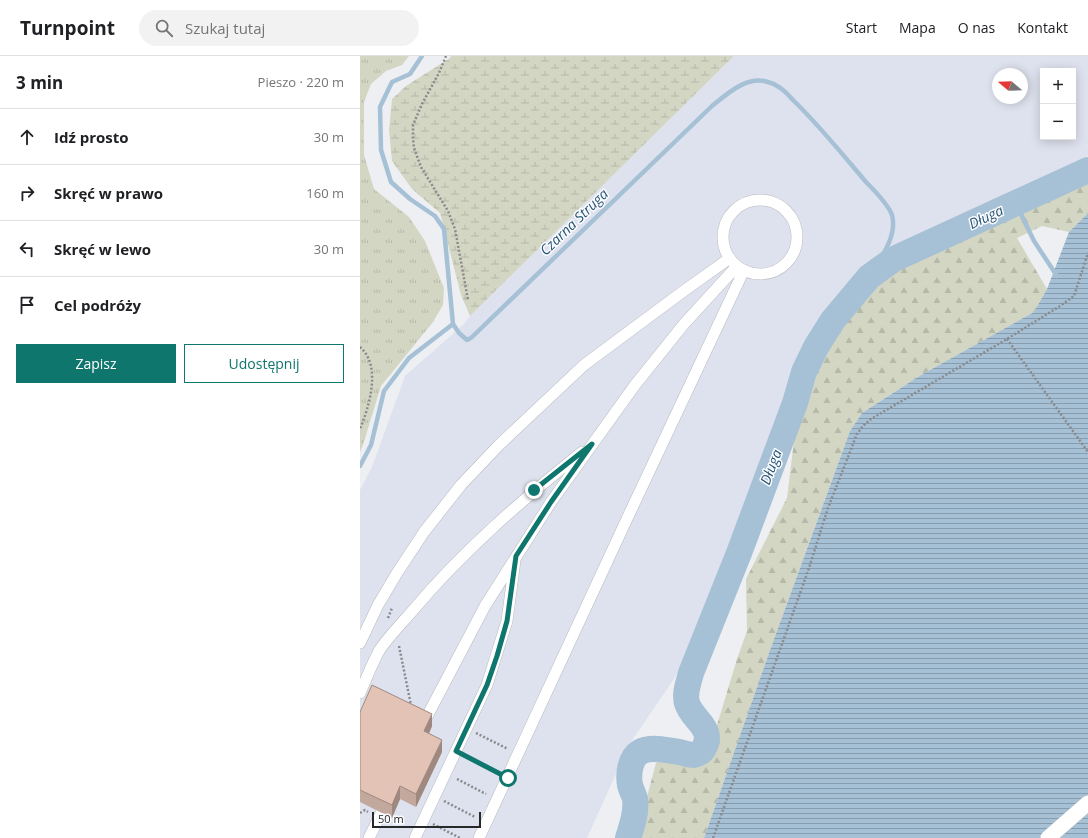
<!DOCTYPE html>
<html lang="pl">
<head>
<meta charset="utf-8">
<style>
  :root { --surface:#fff; --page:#f2f2f2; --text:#202124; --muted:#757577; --line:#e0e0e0; --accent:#0f766e }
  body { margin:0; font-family:"Open Sans",sans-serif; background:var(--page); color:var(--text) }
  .controls { position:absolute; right:12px; top:12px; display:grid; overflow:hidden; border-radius:0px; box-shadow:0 2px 10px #0003 }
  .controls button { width:36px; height:36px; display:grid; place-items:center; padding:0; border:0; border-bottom:1px solid var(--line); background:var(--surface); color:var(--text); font:20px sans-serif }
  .compass { position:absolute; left:632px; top:12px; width:36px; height:36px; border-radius:50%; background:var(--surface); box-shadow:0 2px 10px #0003; rotate:289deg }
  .scale { position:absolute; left:12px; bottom:10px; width:109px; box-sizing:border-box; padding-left:4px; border:2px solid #272829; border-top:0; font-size:11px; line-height:14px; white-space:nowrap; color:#272829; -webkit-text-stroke:3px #fbfcff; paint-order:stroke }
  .stop { position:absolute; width:12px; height:12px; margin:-9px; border:3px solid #0f766e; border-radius:50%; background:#fff }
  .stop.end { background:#0f766e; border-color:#fff; box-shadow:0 1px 4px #0008 }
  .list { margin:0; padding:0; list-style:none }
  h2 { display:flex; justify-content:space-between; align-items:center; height:52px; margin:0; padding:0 16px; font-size:17px }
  h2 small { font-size:13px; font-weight:400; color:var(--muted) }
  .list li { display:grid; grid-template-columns:26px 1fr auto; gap:12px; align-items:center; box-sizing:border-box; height:56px; padding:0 16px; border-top:1px solid var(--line) }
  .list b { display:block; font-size:15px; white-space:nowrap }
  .list em { font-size:13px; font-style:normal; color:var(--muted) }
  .actions { display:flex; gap:8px; padding:12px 16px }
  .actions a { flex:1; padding:9px 0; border:1px solid var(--accent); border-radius:0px; text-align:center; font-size:14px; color:var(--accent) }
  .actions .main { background:var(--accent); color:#fff }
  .icon { flex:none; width:22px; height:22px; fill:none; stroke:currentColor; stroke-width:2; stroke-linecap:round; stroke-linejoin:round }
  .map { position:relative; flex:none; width:728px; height:782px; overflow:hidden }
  header { display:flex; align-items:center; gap:24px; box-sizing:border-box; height:56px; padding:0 20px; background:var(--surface); border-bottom:1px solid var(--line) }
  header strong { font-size:19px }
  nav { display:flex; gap:22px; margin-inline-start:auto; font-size:14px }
  .search { width:280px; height:36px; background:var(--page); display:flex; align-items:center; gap:10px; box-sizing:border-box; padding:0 14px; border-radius:22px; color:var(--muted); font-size:15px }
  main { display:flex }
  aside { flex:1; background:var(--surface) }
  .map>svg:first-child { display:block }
  .built { fill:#dee2ee; fill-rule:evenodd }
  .grass { fill:url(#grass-tufts) }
  .forest { fill:url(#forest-firs) }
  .wetland { fill:url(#wetland-marsh) }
  .water { fill:url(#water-rules) }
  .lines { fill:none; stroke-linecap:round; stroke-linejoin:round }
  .stream { stroke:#a6c1d5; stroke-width:4.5 }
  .river { stroke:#a6c1d5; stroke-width:26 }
  .pedestrian-casing { stroke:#b7b9bd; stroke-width:12 }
  .minor-casing { stroke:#b7b9bd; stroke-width:16 }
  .path { stroke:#898a8d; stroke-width:2.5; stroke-dasharray:2 2; stroke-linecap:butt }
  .pedestrian { stroke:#fff; stroke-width:11 }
  .minor { stroke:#fff; stroke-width:15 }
  .wall { fill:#c3a89d }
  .shaded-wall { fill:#9f887f }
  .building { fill:#e3c3b6; stroke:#9f887f }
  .route { stroke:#0f766e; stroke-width:5 }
  .labels { text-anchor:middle; stroke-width:3; stroke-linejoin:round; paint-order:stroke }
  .water-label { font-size:14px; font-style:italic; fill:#285473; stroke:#fbfcff }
</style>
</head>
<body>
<header>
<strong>Turnpoint</strong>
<div class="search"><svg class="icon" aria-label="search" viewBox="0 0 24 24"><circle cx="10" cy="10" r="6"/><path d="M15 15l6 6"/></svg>Szukaj tutaj</div>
<nav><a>Start</a><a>Mapa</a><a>O nas</a><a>Kontakt</a></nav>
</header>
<main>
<aside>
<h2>3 min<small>Pieszo · 220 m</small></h2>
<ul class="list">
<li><svg class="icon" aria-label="ahead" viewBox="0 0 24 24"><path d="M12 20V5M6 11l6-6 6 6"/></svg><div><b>Idź prosto</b></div><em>30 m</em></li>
<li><svg class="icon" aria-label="right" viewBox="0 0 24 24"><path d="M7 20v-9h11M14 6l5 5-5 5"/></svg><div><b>Skręć w prawo</b></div><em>160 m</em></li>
<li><svg class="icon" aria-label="left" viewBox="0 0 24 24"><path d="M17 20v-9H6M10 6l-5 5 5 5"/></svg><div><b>Skręć w lewo</b></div><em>30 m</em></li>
<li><svg class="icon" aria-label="arrive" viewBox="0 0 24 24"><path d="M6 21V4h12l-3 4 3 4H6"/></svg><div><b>Cel podróży</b></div></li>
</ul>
<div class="actions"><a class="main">Zapisz</a><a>Udostępnij</a></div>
</aside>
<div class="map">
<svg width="728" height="782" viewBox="0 0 728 782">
  <defs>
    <pattern id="grass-tufts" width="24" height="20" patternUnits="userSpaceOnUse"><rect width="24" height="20" fill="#d4d6c4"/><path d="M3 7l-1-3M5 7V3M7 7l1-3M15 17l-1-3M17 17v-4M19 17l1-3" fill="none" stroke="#b6b8a8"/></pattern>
    <pattern id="forest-firs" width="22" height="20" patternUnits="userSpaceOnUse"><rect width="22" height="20" fill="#d4d6c4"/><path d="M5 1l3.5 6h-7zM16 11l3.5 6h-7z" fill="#b6b8a8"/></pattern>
    <pattern id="wetland-marsh" width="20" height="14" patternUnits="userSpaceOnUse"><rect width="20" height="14" fill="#d4d6c4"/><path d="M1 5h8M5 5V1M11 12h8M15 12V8" fill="none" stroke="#b6b8a8"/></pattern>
    <pattern id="water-rules" width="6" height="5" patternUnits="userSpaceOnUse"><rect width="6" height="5" fill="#a6c1d5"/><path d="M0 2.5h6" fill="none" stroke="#879dad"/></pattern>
  </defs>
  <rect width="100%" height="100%" fill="#edeff3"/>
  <path class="built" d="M374,0H728V100L534,191L484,231L467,252L446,288L320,614L269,689L227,782H0V434L12,411L45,320L104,268L110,260ZM683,15H713V81H683ZM638,18H662V42H638Z"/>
  <path class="grass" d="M0,0H49L42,9L26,15L11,28L4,46V99L14,133L49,161L65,185L84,232L83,249L73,266L21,330L3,389L0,396Z"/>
  <path class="forest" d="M728,123V157L709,176L682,170L657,182L687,233L674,256L561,319L502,357L490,375L409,597L344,782H276L296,707L310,703L328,709H345L377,603L387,575L386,523L427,442L434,385L468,287L509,234L542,209L642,162Z"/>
  <path class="wetland" d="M91,0H374L110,260L101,239L80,157L52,133L32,105L29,74L32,43L46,30L90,2Z"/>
  <path class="water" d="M728,157V782H344L409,597L490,375L502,357L561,319L674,256L687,233L709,176Z"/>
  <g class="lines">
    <path class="stream" d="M62,0L50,18L32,26L20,51L21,94L31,126L50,143L75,160L84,173L93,268L99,277L107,284L111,282L352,50C367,38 387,19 408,26C417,28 427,37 433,44C459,69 482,98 506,126C514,134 528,148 532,159C538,181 519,204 509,221
      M656,148L674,185L697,220
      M0,410L11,389L24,335L49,302L93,268"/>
    <path class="river" d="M268,782C272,770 277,756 275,743C274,738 271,734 270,729C268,718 270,702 280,696C290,690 308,694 319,696C324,697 329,699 334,699C338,698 342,696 344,692C355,672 332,664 327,647C324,637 329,626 331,617L379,497L435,347L444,316L456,291L473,264L509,221L534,203L728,114"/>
    <g class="pedestrian-casing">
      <path id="pedestrian" d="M363 181a37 37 0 1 1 74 0a37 37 0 1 1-74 0Z
        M0,587L18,549L37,517L64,476L101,429L139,389L224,309L325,234L370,202
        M0,637C6,623 12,608 19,595C27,582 44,565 54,553C104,494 162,444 222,396
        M62,670L125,550L191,446L275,329L324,268L377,210
        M9,782L28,743
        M55,782L127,629L147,565L155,504
        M119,782L265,467L384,214"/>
    </g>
    <g class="minor-casing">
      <path id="minor" d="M688,782L728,747"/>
    </g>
    <path class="path" d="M86,0L79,17L62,48L53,69V82L54,92L61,111L88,155L95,173L108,244
      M647,283L728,396
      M0,291C22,310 9,351 0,373
      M28,562L32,552
      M39,590L51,649
      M116,677L148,693
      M107,701L137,716
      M97,723L126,738
      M84,745L115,761
      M0,757L5,754L8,756
      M73,768L100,782
      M353,782L449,512L468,452L497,378L503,370L511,363L647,283L700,250L714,240L728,197"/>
    <use href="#pedestrian" class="pedestrian"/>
    <use href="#minor" class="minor"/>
  </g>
  <path class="wall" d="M0,656L72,670L69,678L82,696L56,751L40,743L32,762L0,746Z"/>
  <path class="shaded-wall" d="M72,658V670L64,688V675Z
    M82,684V696L56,751V738Z
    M40,730V743L32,762V749Z"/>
  <path class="building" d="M12,629L72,658L64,675L82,684L56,738L40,730L32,749L0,734V656Z"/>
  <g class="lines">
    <path class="route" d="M148,722L96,695L127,629L137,600L147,565L156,500L191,446L232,388L174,434"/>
  </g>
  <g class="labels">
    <g class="water-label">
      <text transform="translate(626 161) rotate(-25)" y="5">Długa</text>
      <text transform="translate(214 166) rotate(-44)" y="5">Czarna Struga</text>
      <text transform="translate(411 411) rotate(-69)" y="5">Długa</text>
    </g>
  </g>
</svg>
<div class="controls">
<button>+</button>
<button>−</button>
</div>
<svg class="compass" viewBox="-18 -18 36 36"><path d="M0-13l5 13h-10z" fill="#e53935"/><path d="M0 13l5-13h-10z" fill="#757577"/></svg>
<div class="scale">50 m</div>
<div class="stop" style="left:148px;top:722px"></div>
<div class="stop end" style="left:174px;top:434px"></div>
</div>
</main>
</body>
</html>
